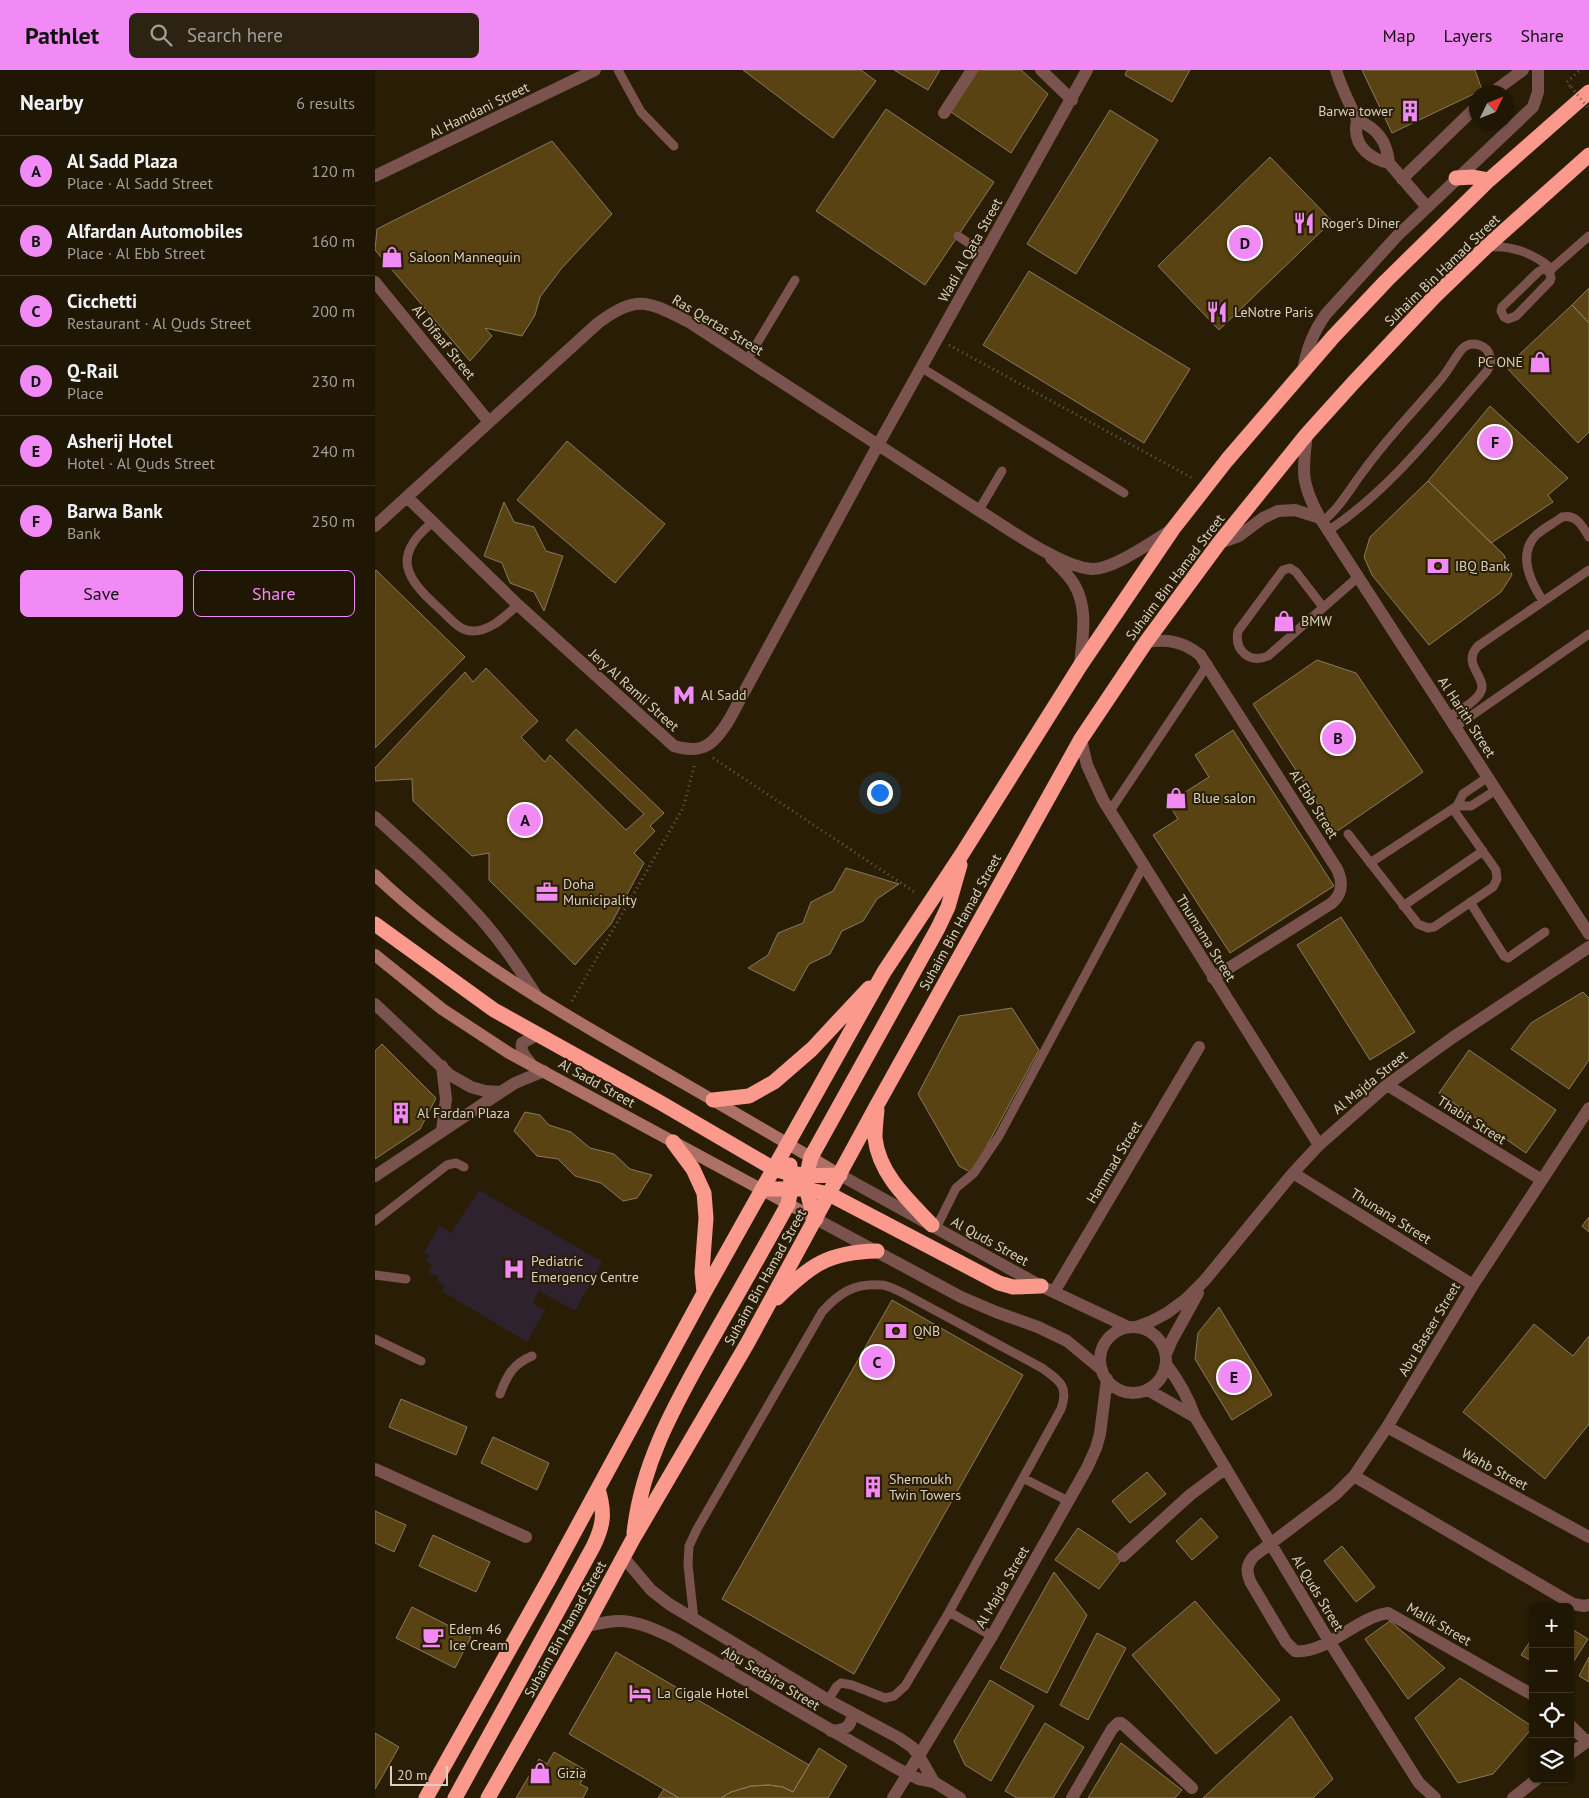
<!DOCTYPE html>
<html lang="en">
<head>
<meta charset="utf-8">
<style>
  :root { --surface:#1f1604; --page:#2c2313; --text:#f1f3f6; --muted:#a19f9a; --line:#3c3526; --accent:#f18af4 }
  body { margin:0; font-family:"PT Sans",sans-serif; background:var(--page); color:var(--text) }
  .controls { position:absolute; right:15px; bottom:15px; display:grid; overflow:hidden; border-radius:8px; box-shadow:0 1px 4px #0004 }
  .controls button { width:45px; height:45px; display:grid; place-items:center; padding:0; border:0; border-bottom:1px solid var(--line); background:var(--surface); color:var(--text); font:25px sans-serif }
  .compass { position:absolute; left:1094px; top:15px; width:45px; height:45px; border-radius:50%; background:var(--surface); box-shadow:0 1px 4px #0004; rotate:47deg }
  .scale { position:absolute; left:15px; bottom:12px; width:58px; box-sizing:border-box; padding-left:5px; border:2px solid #d8d0c2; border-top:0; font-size:14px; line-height:18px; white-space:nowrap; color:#d8d0c2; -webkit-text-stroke:4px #291e05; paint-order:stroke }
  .you { position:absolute; left:504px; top:722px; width:18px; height:18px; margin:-12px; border:4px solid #fff; border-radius:50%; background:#1a73e8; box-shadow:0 0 0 8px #1a73e833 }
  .badge { display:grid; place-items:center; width:32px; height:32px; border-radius:50%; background:var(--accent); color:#111; font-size:16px; font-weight:700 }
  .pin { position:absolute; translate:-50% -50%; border:2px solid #fff; box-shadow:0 1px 5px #0006 }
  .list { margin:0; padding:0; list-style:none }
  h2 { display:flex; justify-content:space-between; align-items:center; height:65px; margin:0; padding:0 20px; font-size:21px }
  h2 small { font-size:16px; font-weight:400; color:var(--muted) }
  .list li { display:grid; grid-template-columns:32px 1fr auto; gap:15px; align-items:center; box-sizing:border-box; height:70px; padding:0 20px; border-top:1px solid var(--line) }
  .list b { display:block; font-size:19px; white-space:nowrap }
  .list p { margin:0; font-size:16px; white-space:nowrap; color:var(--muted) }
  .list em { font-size:16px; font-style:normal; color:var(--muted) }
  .actions { display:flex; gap:10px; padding:15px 20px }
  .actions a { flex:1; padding:11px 0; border:1px solid var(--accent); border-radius:8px; text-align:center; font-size:18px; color:var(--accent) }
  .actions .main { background:var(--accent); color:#111 }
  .icon { flex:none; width:28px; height:28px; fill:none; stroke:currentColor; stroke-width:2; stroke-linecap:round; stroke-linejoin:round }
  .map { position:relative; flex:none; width:1214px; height:1728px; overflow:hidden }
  header { display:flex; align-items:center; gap:30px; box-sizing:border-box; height:70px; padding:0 25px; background:var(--accent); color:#111 }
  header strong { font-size:24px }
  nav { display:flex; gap:28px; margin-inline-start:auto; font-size:18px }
  .search { width:350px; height:45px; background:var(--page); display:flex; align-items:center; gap:12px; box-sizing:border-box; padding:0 18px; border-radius:8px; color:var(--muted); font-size:19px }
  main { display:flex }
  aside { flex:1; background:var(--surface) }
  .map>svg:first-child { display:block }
  .medical { fill:#2f222f }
  .building { fill:#5a4313; stroke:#88795f }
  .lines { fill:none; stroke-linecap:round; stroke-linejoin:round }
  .path { stroke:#685e49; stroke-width:3; stroke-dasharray:1 4; stroke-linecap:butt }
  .lane { stroke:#7a534e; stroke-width:9 }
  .street { stroke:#7a534e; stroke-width:12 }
  .secondary { stroke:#ad7067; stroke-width:12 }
  .highway { stroke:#fa998c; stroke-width:15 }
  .path-bridge { stroke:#685e49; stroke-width:3; stroke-dasharray:1 4; stroke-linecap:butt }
  .labels { text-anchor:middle; stroke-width:4; stroke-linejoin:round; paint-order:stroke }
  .street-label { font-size:14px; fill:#d8d0c2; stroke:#291e05 }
  .poi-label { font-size:14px; fill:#d8d0c2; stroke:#291e05; text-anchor:start }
</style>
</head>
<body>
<header>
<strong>Pathlet</strong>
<div class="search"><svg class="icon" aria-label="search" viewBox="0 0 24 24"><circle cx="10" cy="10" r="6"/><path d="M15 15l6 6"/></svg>Search here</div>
<nav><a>Map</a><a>Layers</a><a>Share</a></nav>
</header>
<main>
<aside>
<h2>Nearby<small>6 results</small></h2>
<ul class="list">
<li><span class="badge">A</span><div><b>Al Sadd Plaza</b><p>Place · Al Sadd Street</p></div><em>120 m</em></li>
<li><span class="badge">B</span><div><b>Alfardan Automobiles</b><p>Place · Al Ebb Street</p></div><em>160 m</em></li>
<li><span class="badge">C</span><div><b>Cicchetti</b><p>Restaurant · Al Quds Street</p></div><em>200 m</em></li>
<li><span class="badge">D</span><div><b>Q-Rail</b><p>Place</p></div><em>230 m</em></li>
<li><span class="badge">E</span><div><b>Asherij Hotel</b><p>Hotel · Al Quds Street</p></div><em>240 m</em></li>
<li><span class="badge">F</span><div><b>Barwa Bank</b><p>Bank</p></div><em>250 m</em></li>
</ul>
<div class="actions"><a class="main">Save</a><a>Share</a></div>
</aside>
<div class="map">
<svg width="1214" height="1728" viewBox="0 0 1214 1728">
  <rect width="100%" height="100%" fill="#291e05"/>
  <path class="medical" d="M104,1120L227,1192L200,1241L164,1221L158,1233L170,1240L152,1272L67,1221L70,1216L61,1212L64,1207L54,1203L57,1195L51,1191L54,1185L49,1182L65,1156L76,1163Z"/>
  <path class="building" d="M368,0H486L501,11L458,68Z
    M519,0H565L553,20Z
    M602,0H646L673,24L636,83L576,42Z
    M752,0H815L797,32L750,5Z
    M987,0H1100L1107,20L1017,63Z
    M511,39L619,112L550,215L441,141Z
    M735,40L783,70L701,204L652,174Z
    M177,71L237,144L186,199L165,227L160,245L147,266L110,258L117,266L95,291L0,180L2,159Z
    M895,87L957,151L844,260L783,196Z
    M654,201L815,299L769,373L608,275Z
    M1214,218V253L1197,235Z
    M1197,235L1214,253V362L1203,373L1131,297Z
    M1115,336L1193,408L1173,425L1178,432L1116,473L1053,411Z
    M192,371L290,454L240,513L142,430Z
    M1053,411L1129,485L1137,505L1126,522L1054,575L997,505L989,487L995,467Z
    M129,432L139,452L159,457L171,481L188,486L169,541L159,522L135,513L127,493L109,486Z
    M1,500L90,587L0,678V501Z
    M942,590L981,603L1048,702L961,762L878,634Z
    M111,598L163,651L146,667L170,692L175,685L251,760L269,744L191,670L201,659L289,743L275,756L280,761L259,783L269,793L236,854L200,895L114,810V783L97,786L38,731L37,709L0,711V698L90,602L98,612Z
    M858,660L959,816L855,883L778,765L803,749L793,733L834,707L820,685Z
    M471,798L524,814L502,829L488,851L467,861L455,884L434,894L419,921L373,898L393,885L403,863L428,853L436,832L458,821Z
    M966,847L1040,962L995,990L922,875Z
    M1208,922L1214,928V990L1194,1019L1136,979L1156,953Z
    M637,938L664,980L597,1103L584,1096L543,1024L584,946Z
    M7,974L61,1028L45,1059L0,1089V981Z
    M1094,980L1181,1040L1151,1083L1064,1023Z
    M150,1042L165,1045L174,1055L196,1062L215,1078L239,1084L255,1099L277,1105L262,1128L248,1131L226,1113L200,1106L183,1089L162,1086L139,1061Z
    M1214,1147V1162L1207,1156Z
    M517,1230L648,1305L479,1604L347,1529Z
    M844,1237L897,1325L857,1350L820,1289L823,1263Z
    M1159,1254L1198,1286L1214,1266V1354L1170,1409L1088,1342Z
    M26,1329L92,1357L81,1385L14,1357Z
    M118,1367L174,1393L162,1420L106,1393Z
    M772,1402L791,1424L755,1453L737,1431Z
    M0,1441L31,1455L19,1482L0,1473Z
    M826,1448L843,1467L817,1490L801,1471Z
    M703,1458L748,1488L724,1519L680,1490Z
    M58,1465L115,1492L101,1522L44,1496Z
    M967,1476L1000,1517L981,1532L949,1491Z
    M679,1502L712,1545L672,1623L625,1598Z
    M820,1531L905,1630L841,1684L757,1585Z
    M37,1537L96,1567L80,1598L21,1568Z
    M1015,1551L1070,1598L1033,1629L990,1569Z
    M1195,1558L1213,1569L1195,1597Z
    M722,1563L751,1578L713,1650L685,1635Z
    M1158,1567V1592L1146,1585Z
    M241,1582L434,1695L418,1722L408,1717L394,1715L376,1716L356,1722L346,1728H304L194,1664Z
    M1214,1587V1612L1204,1606Z
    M1085,1608L1158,1657L1118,1704L1083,1713L1040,1648Z
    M615,1610L659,1636L616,1711L590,1695L579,1671Z
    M916,1646L958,1709L938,1728H828Z
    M670,1653L709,1677L678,1728H642L630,1721Z
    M0,1663L24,1677L0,1719Z
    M746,1673L807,1720L800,1728H713Z
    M444,1678L472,1696L453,1728H346L356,1722L376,1716L394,1715L408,1717L418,1722Z
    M179,1682L212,1701L205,1714L213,1718L208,1728H141L164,1689L172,1694Z
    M289,1719L304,1728H283Z"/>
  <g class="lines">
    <path class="path" d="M1195,16L1192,12L1205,0
      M574,275L819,409
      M338,688L541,823
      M197,931L308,738L320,693"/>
    <path class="lane" d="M243,0L266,42L299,76
      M583,166L610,184
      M1112,177C1138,175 1158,183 1177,199
      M1168,199L1174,201L1176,208L1175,211L1141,246L1133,249L1129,247L1126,241L1127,237L1163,202Z
      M1174,201L1214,166
      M372,290L420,210
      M547,298L749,423
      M604,440L627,401
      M58,452C14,487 32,510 67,541C76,549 84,561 98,561C116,561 130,546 143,535
      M947,452C966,437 975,418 990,399C1013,367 1041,339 1066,309C1074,300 1081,285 1088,278C1097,270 1113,275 1115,287C1117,292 1115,296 1112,301C1062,358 1016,419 953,461
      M1168,531C1156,513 1142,485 1161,465C1169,458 1179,453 1187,447C1202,444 1207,456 1214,467
      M948,537L921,502L915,498L908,500L863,561C859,581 875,594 893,586L983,507
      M1074,647C1083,641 1096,635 1103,626C1118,609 1084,596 1103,576L1214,500
      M1080,657L1214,564
      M1082,736H1096L1121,720
      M735,741L833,594
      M973,764L1043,854L1053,858L1059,857L1118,817L1122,809L1121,800L1078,739
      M995,793L1082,736L1088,724L1113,707
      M1095,832L1129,886L1133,888L1170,862
      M1028,836L1108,781
      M0,1151L72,1095L81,1093L89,1097
      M561,1158L581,1118L599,1103L624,1066L769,795
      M0,1205L31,1209
      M0,1269L46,1291
      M125,1324C132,1305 138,1294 157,1286
      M648,1408L693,1431
      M574,1542L617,1566
      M319,1550L313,1495L314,1476L322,1459L447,1242C464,1223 479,1213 506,1215C513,1215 521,1220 528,1223L667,1298C685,1311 694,1316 686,1339L574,1542L530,1616L519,1626L510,1628L477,1615L466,1613L462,1616L453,1630"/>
    <path class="street" d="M666,0L697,30
      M961,0C966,17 973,31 981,47C983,52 981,54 981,59C981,78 996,89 1014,93
      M1118,22L1148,0
      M569,43L597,0
      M982,50C1002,58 1012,71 1014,93L1052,137
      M0,106L220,0
      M1027,109L1102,36
      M0,212L114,352
      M928,302C931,280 938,262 951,244L1022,166L1158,37L1163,22V0
      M932,364C927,402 926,414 945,448L1214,864
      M32,427L143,535L299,676C328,685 339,674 354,650L503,375L712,0
      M0,456L223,253C263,224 272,231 314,252C408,313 502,375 597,436C625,453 686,498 717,499C738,500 779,470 798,459
      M844,473L864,466L888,448L903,441L920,440L945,448
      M676,488C684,496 693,504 699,514C714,539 707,569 705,596
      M771,572C792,569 808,571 825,585L962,799C968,812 968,823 957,833L838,908
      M706,669L712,695L728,730L944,1075
      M0,747C33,777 67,806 97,839C123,866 143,897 163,928
      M0,934L75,1005L96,1017L110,1021L126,1022
      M156,994C151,987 145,982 147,973L164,964
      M67,996L71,1029L67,1061
      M1012,1015L1167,1110
      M918,1103L1098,1215
      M465,1105L666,1216L753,1257
      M0,1106L126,1022L140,1013L169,1001
      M441,1149L586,1227L621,1242L663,1257L692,1271L727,1300
      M679,1222L824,977
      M761,1257L777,1251L792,1243L811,1229L830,1210L918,1103L944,1075L1012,1015L1077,968L1214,877
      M725 1290a33 33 0 1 1 66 0a33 33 0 1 1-66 0Z
      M791,1284L797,1270L823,1223
      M791,1294C804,1311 813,1327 820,1347L954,1571L1044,1713L1060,1728
      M773,1320L820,1347
      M1012,1357L1214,1467
      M0,1399L151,1467
      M979,1406L1198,1534L1209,1536L1214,1535
      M748,1486L815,1425L851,1398
      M249,1488L276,1520L294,1534L453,1630L524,1668L537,1677L544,1686L559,1712
      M211,1556C221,1555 232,1551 243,1551C263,1551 282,1560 300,1569L523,1699L544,1709L559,1712L585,1728
      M354,1601C353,1590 356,1582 367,1578
      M1158,1625L1013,1543C982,1547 950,1585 920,1581L911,1572L876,1513C871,1502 871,1495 879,1486L960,1425L979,1406L1012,1357L1098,1215L1214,1038
      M1195,1655L1212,1672
      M456,1661C469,1660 477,1658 477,1643
      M1195,1684L1214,1670
      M518,1728L617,1566L712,1398L721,1378L725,1364L732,1309
      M697,1728L737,1659L743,1653H746L750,1656L817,1718
      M1138,1728L1162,1709"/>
    <path class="secondary" d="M0,805C77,878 166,931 258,984C327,1024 396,1063 465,1105
      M0,885L67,939L134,983L441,1149"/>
    <path class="highway" d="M1081,108L1098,107L1114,110
      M0,854L119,940L286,1033L399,1099C421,1106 441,1106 465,1105
      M338,1030L374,1026L399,1012L437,979L494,918
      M502,1040C501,1049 500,1059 500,1068C504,1104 533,1130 557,1155
      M298,1072L318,1099L329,1123L331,1148L327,1202L329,1223
      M387,1119H431L454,1124L624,1213L638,1217L666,1216
      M441,1149C431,1126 429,1112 436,1087L563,858L573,837L585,795
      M402,1228C436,1195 453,1182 502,1181
      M259,1463C266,1397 297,1340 329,1283C357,1233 386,1184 413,1134L416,1119L415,1095
      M51,1728L174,1509L329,1223L509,902L587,784L705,596L798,459L852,390L958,267L1011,211L1114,110L1214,22
      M80,1728L218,1477C229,1455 230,1442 223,1419
      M113,1728L211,1556L258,1469L372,1274L502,1035L706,669L771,572L844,473L932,364L979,312L1060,226L1110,178L1214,85"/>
    <path class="path-bridge" d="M1196,17L1214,39"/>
  </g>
  <defs>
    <g id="building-bare" transform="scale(1.725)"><path d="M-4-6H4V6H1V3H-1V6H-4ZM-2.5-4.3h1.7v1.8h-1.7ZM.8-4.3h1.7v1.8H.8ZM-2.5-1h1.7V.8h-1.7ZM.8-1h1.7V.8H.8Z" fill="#f18af4" stroke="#291e05" stroke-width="2.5" paint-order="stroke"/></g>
    <g id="restaurant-bare" transform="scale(1.725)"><path d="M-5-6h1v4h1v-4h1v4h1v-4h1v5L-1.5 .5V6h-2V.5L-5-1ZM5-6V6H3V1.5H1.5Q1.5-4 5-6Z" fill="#f18af4" stroke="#291e05" stroke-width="2.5" paint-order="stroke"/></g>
    <g id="shop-bare" transform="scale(1.725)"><path d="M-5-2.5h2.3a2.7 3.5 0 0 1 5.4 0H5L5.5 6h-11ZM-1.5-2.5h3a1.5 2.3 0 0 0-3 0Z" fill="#f18af4" stroke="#291e05" stroke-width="2.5" paint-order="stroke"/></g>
    <g id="bank-bare" transform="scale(1.725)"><path d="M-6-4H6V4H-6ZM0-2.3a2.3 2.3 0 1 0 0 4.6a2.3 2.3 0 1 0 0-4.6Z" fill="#f18af4" stroke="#291e05" stroke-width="2.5" paint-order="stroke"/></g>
    <g id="metro-bare" transform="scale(1.725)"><path d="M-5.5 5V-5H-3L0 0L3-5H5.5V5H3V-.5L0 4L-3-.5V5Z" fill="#f18af4" stroke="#291e05" stroke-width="2.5" paint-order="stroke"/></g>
    <g id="office-bare" transform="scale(1.725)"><path d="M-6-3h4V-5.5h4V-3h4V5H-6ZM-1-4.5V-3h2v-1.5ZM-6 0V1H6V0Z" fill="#f18af4" stroke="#291e05" stroke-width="2.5" paint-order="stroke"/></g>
    <g id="hospital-bare" transform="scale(1.725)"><path d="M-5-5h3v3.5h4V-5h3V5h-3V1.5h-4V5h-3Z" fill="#f18af4" stroke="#291e05" stroke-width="2.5" paint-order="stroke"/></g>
    <g id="cafe-bare" transform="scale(1.725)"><path d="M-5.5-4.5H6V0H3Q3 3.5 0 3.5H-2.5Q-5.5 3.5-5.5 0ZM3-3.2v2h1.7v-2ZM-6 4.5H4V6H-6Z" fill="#f18af4" stroke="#291e05" stroke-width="2.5" paint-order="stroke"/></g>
    <g id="hotel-bare" transform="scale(1.725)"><path d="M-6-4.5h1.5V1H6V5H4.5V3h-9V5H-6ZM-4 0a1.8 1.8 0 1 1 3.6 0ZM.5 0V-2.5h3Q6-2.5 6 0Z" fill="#f18af4" stroke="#291e05" stroke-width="2.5" paint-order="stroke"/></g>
  </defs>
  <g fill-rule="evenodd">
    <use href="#building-bare" x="1035" y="41"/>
    <use href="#restaurant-bare" x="929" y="153"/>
    <use href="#shop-bare" x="17" y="187"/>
    <use href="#restaurant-bare" x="842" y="242"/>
    <use href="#shop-bare" x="1165" y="292"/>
    <use href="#bank-bare" x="1063" y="496"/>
    <use href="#shop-bare" x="909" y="551"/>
    <use href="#metro-bare" x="309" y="625"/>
    <use href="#shop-bare" x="801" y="728"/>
    <use href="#office-bare" x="172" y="822"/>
    <use href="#building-bare" x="26" y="1043"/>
    <use href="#hospital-bare" x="139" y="1199"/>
    <use href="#bank-bare" x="521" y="1261"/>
    <use href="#building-bare" x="498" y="1417"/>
    <use href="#cafe-bare" x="58" y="1567"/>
    <use href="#hotel-bare" x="265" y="1623"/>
    <use href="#shop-bare" x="165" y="1703"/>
  </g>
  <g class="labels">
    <g class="street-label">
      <text transform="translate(104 40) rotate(-26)" y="5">Al Hamdani Street</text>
      <text transform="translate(595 180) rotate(-61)" y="5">Wadi Al Qata Street</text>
      <text transform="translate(1067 200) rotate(-44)" y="5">Suhaim Bin Hamad Street</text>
      <text transform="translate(343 255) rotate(31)" y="5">Ras Qertas Street</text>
      <text transform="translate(69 272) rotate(51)" y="5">Al Difaaf Street</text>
      <text transform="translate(800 507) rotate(-53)" y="5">Suhaim Bin Hamad Street</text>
      <text transform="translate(259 620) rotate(42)" y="5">Jery Al Ramli Street</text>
      <text transform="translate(1092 647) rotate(57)" y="5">Al Harith Street</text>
      <text transform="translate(939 734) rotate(58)" y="5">Al Ebb Street</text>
      <text transform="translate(585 852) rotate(-61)" y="5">Suhaim Bin Hamad Street</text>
      <text transform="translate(831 868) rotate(58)" y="5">Thumama Street</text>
      <text transform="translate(995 1012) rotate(-39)" y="5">Al Majda Street</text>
      <text transform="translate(222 1013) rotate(29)" y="5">Al Sadd Street</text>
      <text transform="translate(1097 1050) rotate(32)" y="5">Thabit Street</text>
      <text transform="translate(739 1092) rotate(-59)" y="5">Hammad Street</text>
      <text transform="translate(1016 1146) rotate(32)" y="5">Thunana Street</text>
      <text transform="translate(615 1171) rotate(29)" y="5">Al Quds Street</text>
      <text transform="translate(390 1207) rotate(-61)" y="5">Suhaim Bin Hamad Street</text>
      <text transform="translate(1054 1259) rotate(-59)" y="5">Abu Baseer Street</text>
      <text transform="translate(1120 1399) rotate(28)" y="5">Wahb Street</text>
      <text transform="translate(627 1517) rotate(-60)" y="5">Al Majda Street</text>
      <text transform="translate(943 1523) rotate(59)" y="5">Al Quds Street</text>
      <text transform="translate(1064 1554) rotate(30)" y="5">Malik Street</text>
      <text transform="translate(190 1559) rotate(-61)" y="5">Suhaim Bin Hamad Street</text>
      <text transform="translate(396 1608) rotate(31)" y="5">Abu Sedaira Street</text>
    </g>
    <g class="poi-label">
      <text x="1018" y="46" text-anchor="end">Barwa tower</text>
      <text x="946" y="158">Roger's Diner</text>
      <text x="34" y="192">Saloon Mannequin</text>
      <text x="859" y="247">LeNotre Paris</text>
      <text x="1148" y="297" text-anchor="end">PC ONE</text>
      <text x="1080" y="501">IBQ Bank</text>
      <text x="926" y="556">BMW</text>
      <text x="326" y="630">Al Sadd</text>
      <text x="818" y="733">Blue salon</text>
      <text x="188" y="819">Doha<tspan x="188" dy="16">Municipality</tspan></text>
      <text x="42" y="1048">Al Fardan Plaza</text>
      <text x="156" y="1196">Pediatric<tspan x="156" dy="16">Emergency Centre</tspan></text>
      <text x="538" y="1266">QNB</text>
      <text x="514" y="1414">Shemoukh<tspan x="514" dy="16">Twin Towers</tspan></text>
      <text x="74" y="1564">Edem 46<tspan x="74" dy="16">Ice Cream</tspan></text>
      <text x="282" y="1628">La Cigale Hotel</text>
      <text x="182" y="1708">Gizia</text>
    </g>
  </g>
</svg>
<div class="controls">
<button>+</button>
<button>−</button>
<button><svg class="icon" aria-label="locate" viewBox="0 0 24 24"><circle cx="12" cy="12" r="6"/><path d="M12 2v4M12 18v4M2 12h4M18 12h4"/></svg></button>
<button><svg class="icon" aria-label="layers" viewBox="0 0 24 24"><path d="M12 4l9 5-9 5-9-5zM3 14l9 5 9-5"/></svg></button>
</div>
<svg class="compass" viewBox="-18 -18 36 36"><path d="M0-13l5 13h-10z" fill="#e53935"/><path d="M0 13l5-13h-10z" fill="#a19f9a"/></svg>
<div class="scale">20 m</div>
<div class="you"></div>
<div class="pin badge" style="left:150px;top:750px">A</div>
<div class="pin badge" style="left:963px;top:668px">B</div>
<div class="pin badge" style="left:502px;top:1292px">C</div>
<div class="pin badge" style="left:870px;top:173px">D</div>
<div class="pin badge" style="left:859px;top:1307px">E</div>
<div class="pin badge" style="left:1120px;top:372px">F</div>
</div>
</main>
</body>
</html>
